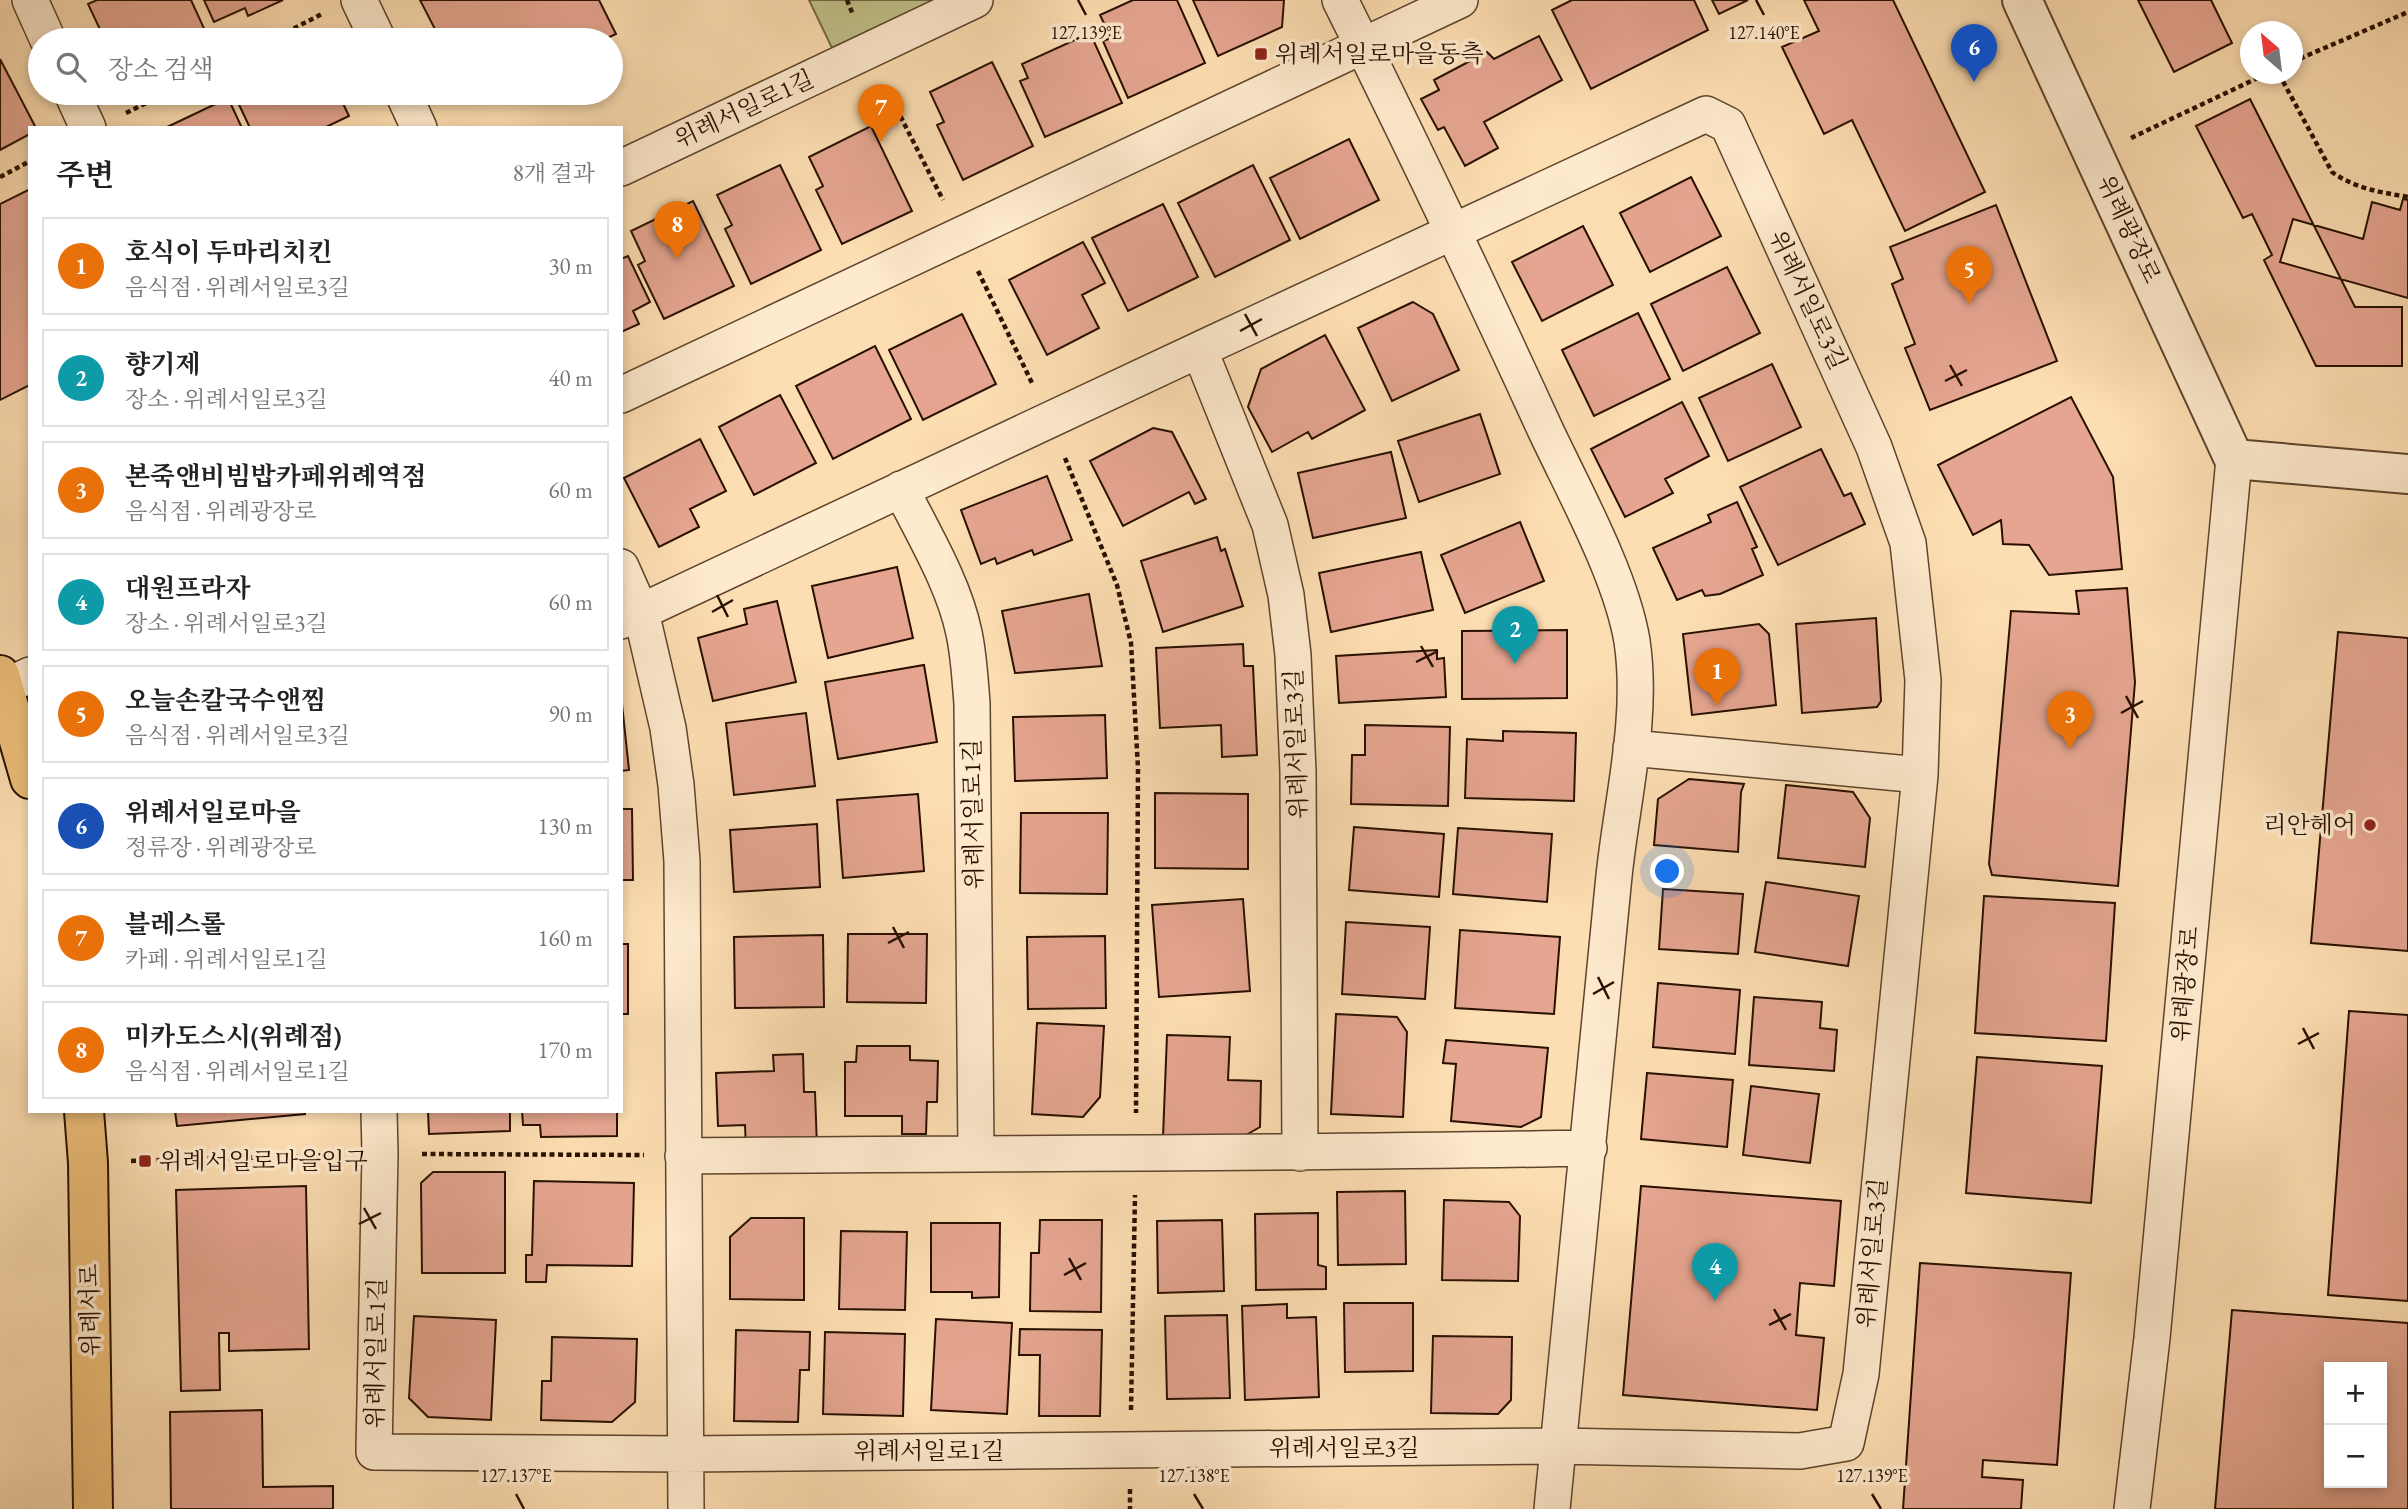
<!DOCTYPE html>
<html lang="ko">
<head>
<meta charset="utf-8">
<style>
  :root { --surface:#fff; --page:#f6f6f6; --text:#222; --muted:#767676; --line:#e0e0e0; --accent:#ea580c }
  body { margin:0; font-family:"EB Garamond","Noto Serif KR",serif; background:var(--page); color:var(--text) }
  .controls { position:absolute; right:21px; bottom:21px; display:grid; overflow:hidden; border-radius:0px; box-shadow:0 4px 10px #0003 }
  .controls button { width:63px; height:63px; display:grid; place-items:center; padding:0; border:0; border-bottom:2px solid var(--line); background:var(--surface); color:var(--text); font:35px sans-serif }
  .compass { position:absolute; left:2240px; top:21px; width:63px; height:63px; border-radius:50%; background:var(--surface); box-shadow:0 4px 10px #0003; rotate:332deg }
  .you { position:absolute; left:1668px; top:872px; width:24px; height:24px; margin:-18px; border:5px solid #fff; border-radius:50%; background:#1a73e8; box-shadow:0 0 0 10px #1a73e833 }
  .badge { display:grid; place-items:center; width:46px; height:46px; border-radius:50%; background:var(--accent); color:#fff; font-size:23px; font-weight:700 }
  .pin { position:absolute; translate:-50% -58px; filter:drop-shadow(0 2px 4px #0008) }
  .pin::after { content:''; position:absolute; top:37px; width:24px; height:21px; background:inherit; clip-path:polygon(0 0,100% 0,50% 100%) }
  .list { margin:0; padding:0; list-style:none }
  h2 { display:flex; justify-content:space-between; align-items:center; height:91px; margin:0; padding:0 28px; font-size:30px }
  h2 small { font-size:23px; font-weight:400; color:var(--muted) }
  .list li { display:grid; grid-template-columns:46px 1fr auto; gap:21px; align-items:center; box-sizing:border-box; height:98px; margin:0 14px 14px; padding:0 14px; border:2px solid var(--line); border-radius:0px }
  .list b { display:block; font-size:26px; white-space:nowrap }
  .list p { margin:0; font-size:23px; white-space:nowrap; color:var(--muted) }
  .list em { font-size:23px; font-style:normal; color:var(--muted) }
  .icon { flex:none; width:38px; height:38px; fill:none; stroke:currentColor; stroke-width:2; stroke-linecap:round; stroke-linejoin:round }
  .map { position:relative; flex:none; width:2408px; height:1509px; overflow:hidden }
  .search { position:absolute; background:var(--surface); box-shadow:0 4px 10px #0003; left:28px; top:28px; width:595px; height:77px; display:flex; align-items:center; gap:18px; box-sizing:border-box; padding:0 24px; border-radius:38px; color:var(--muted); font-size:26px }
  .panel { position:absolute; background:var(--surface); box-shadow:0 4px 10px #0003; left:28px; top:126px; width:595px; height:987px; border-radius:0px }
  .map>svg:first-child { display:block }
  .green { fill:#c1c18a; stroke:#746845; stroke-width:2 }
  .building { fill:#e5a590; stroke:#281000; stroke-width:2; fill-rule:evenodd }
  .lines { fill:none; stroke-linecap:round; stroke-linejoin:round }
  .minor-casing { stroke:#5d442c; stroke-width:38 }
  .tertiary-casing { stroke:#5d442c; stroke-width:42 }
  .primary-casing { stroke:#281000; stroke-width:42 }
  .path { stroke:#281000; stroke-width:4.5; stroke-dasharray:5 3.5; stroke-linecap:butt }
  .minor { stroke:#feeacd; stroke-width:35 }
  .tertiary { stroke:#feeacd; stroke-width:38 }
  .primary { stroke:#eebf79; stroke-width:38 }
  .ticks { fill:none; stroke:#281000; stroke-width:2.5 }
  .poi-dot { fill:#8f2418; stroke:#feeacd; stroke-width:2.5 }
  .labels { text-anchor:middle; stroke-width:7; stroke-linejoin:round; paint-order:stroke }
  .poi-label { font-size:24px; fill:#281000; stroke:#feeacd; text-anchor:start }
  .street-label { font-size:24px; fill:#281000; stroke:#feeacd }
  .ticks-label { font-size:18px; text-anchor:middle; fill:#281000; stroke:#feeacd; stroke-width:7; stroke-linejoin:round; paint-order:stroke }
</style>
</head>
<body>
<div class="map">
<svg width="2408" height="1509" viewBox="0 0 2408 1509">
  <rect width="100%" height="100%" fill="#fddeb2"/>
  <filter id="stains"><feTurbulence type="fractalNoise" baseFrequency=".00286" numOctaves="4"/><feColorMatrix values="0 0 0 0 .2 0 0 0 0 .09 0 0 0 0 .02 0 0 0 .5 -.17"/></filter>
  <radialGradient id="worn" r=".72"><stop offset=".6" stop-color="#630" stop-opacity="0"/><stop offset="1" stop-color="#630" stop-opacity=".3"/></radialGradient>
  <path class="green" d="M809,0H934L832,48Z"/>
  <path class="building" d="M97,0H191L207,35L196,40H105L88,4Z
    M204,0H283L248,16L245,8L214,22Z
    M420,0H599L616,34L603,40H454L449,30L438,35Z
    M1133,0H1177L1205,63L1128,98L1103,41L1111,38L1100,15Z
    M1193,0H1284L1282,27L1218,56Z
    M1572,0H1694L1708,30L1591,89L1552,10Z
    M1712,0H1748L1719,14Z
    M1804,0H1893L1985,192L1905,231L1852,120L1824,134L1782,47L1819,31Z
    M2138,0H2211L2232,43L2174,72Z
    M1090,33L1122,103L1045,137L1020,81L1028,78L1022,64Z
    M1539,36L1562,80L1484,122L1498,148L1465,166L1444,127L1438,130L1421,99L1439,90L1434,80L1487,52L1494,59Z
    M0,59L36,128H30V134L0,150Z
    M992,62L1033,146L963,180L937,125L944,122L930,92Z
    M237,93H338L349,116L324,128H250L234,94Z
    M228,98L242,128H165Z
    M2250,99L2355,307H2402V366H2316L2264,260L2272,255L2252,214L2243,218L2196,126Z
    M871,126L912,211L842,244L816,190L823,186L809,157Z
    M1349,139L1379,200L1300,239L1270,178Z
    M780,165L821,250L751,284L725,229L732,225L717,195Z
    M1253,165L1290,240L1215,277L1178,203Z
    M1691,177L1721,236L1650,272L1620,213Z
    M30,189V385L0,400V204Z
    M2403,199L2408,200V298L2280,262L2293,219L2363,239L2372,202L2400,210Z
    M693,201L734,286L664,319L638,265L645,261L631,231Z
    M1163,204L1198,277L1128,311L1092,238Z
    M1996,205L2057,361L1930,410L1905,348L1915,344L1892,284L1903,279L1890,247Z
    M1583,226L1613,285L1542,321L1512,262Z
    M1083,242L1105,283L1082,295L1099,328L1047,355L1009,280Z
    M628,256L650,302L633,311L639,324L621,332V259Z
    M1727,267L1760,333L1683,371L1651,304Z
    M1413,302L1433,314L1459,370L1392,401L1358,328Z
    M1638,313L1670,379L1594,416L1562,350Z
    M962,314L996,384L923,420L889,350Z
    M1325,335L1365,410L1312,439L1308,432L1272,452L1248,407L1261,369Z
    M875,346L911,419L833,459L796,386Z
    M1772,364L1801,427L1728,461L1699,398Z
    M780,395L816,463L754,495L719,427Z
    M2071,397L2113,477L2122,569L2049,575L2029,545L2003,544L2001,520L1973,535L1938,465Z
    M1682,402L1709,456L1665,479L1673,493L1625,517L1591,449Z
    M1480,414L1500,474L1419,502L1398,441Z
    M1153,428L1172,432L1206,499L1195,504L1189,492L1123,526L1090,461Z
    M700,439L726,491L690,509L699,527L659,547L624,478Z
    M1821,449L1844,496L1851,493L1865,524L1778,565L1740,487Z
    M1391,452L1406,518L1313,538L1298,473Z
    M1047,476L1072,540L1034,555L1032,550L997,564L995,558L981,564L961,510Z
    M1737,502L1757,547L1752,549L1763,575L1720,594L1705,596L1702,590L1677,600L1653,548L1711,522L1708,515Z
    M1520,522L1544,581L1465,613L1441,555Z
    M1217,537L1221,551L1225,549L1243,606L1163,632L1141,561Z
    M1421,552L1433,610L1331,632L1319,573Z
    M897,567L913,638L828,658L812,586Z
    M2127,588L2135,682L2118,886L1992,875L1989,864L2011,611L2079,614L2076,591Z
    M1089,594L1102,666L1015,673L1002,611Z
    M777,601L796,682L713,701L698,638L747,624L744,609Z
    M1876,618L1881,701L1877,707L1802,713L1796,624Z
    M1759,624L1769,634L1776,705L1692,715L1683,634Z
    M1567,630V698L1462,699V631Z
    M2338,632L2408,638V951L2311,943Z
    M1243,644L1244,666H1253L1257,755L1222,757L1221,725L1160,728L1156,648Z
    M1437,650V659L1444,658L1446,697L1339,703L1336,656Z
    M924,665L937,742L838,759L825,682Z
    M622,704L629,770L621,771V704Z
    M806,713L815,786L734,795L726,723Z
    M1105,715L1107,778L1015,781L1013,717Z
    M1365,725L1450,727L1448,806L1351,804L1352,755H1365Z
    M1503,731L1576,733L1574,801L1465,798L1467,739L1503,741Z
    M1689,779L1744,784L1741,792L1738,852L1654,845L1658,799Z
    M1786,785L1853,792L1870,818L1865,867L1778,858Z
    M1155,793L1248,794V869L1155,868Z
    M918,794L924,871L843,878L837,800Z
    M621,809H632L633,880H621Z
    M1021,813H1108L1107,894L1020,893Z
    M817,824L820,887L734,892L730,830Z
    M1354,827L1444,834L1439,897L1349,890Z
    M1458,828L1552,834L1547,902L1453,894Z
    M1766,882L1859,896L1848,966L1755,952Z
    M1663,889L1743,894L1738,954L1659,949Z
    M1984,896L2115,903L2106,1041L1975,1033Z
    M1243,899L1250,991L1159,997L1152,905Z
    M1346,922L1430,927L1425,999L1342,994Z
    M1460,930L1560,937L1554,1014L1455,1008Z
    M848,934H927L926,1003L847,1002Z
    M823,935L824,1007L735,1008L734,937Z
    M1105,936L1106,1008L1028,1009L1027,937Z
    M621,944H628V1014H621Z
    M1658,983L1740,990L1735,1054L1653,1047Z
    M1754,997L1822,1002L1820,1028L1837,1030L1834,1071L1749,1065Z
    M2349,1011L2408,1015V1301L2328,1295Z
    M1336,1014L1397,1017L1407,1032L1403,1117L1331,1114Z
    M1037,1023L1104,1026L1100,1097L1083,1117L1032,1114Z
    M1167,1035L1230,1037L1228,1080L1261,1081L1260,1127L1239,1139L1163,1137Z
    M1446,1040L1548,1048L1541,1117L1521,1127L1451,1121L1456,1064L1443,1063Z
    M857,1046H910V1060L938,1061L937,1102H927L926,1134H902V1116H845V1062H856Z
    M803,1054L804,1092H815L817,1147L746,1149L745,1125L718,1126L716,1073L774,1071L773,1055Z
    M1977,1057L2102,1066L2091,1203L1966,1193Z
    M1647,1073L1733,1080L1727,1147L1641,1139Z
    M1751,1086L1819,1094L1810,1163L1743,1155Z
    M175,1111H305V1114L177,1126Z
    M428,1111H510V1131L429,1134Z
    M522,1111H617V1136L541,1137L540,1125H523Z
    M433,1172H505V1273H422L421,1183Z
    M534,1181L634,1183L632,1266L547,1265L546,1282H526V1255H532Z
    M306,1186L309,1349L229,1351V1333H219L220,1390L181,1391L176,1190Z
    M1641,1186L1841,1201L1834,1286L1800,1283L1796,1335L1824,1338L1817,1410L1623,1395Z
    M1405,1191L1406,1264L1338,1265L1337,1192Z
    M1444,1200L1509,1202L1520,1216L1518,1281L1442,1280Z
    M1318,1213V1265L1326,1267V1289L1256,1290L1255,1214Z
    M751,1218H804V1300L730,1299V1237Z
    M1040,1220H1102L1101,1312L1030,1311L1031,1253H1039Z
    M1222,1220L1224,1291L1158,1293L1157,1221Z
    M931,1223H1000L999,1297L972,1298V1292H931Z
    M841,1231L907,1232L905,1310L839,1309Z
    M1920,1263L2071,1273L2057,1465L1983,1460L1982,1477L2023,1480L2021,1509H1903Z
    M1344,1303H1413V1371L1345,1372Z
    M1287,1304V1318L1316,1317L1319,1397L1245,1400L1242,1306Z
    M2232,1310L2408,1323V1509H2215ZM2329,1367H2382V1483H2329Z
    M1227,1315L1230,1398L1167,1399L1165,1316Z
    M414,1316L496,1320L491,1420L428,1417L409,1398Z
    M936,1319L1012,1323L1007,1414L931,1410Z
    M1020,1329L1102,1330L1100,1416H1039L1040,1355H1019Z
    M736,1330L810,1332L809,1370H800L798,1422L734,1421Z
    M825,1332L905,1334L903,1416L823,1414Z
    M1433,1336L1512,1337L1511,1400L1498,1414L1431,1413Z
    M552,1337L637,1339L635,1402L612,1422L541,1420L542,1381H551Z
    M262,1410L263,1487L333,1486V1509H171L170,1412Z"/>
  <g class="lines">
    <g class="minor-casing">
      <path id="minor" d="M30,0L48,40
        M359,0L378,40
        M1340,0C1411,142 1479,285 1545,429C1574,491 1621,575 1632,641C1644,722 1620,806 1613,886C1593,1094 1572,1301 1552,1509
        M72,93L88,128
        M403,93L419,128
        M621,168L975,0
        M1200,351L1270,525L1286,595L1293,655L1298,772L1300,1153
        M621,395L1460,0
        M901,489C923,533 954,584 964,633C969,656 970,680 972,703L976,1153
        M621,567L641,612L668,728L676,785L682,861L686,1509
        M0,689L30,675
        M1631,748L1920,775
        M379,1111L380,1154L374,1452L685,1454L1558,1446L1800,1451L1846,1443L1861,1374L1920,775L1923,680L1908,543L1874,447L1728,125L1706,114C1343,280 983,453 621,621
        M683,1156C985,1153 1287,1154 1589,1148
        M2132,1509L2152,1338L2234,459"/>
    </g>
    <g class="tertiary-casing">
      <path id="tertiary" d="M2022,0L2234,459L2408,474"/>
    </g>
    <g class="primary-casing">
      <path id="primary" d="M0,675L30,779
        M84,1111L88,1163L93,1509"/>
    </g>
    <path class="path" d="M847,0L853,15
      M271,40L322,14
      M2292,62L2408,12
      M2279,74L2332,172C2356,189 2380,192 2408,197
      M885,86L943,200
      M126,113L166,93
      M2131,138L2266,74
      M0,177L30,161
      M978,271L1032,383
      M1065,458L1117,585L1131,643L1138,768L1136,1113
      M422,1154L644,1155
      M131,1161L339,1155
      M1131,1410L1135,1195
      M1130,1489V1509"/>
    <use href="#minor" class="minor"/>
    <use href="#tertiary" class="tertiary"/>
    <use href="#primary" class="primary"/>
  </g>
  <path class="ticks" d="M1078,0L1086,15M1756,0L1764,15M1245,314L1257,336M1240,331L1262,319M1950,365L1962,386M1945,381L1967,370M717,595L728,617M712,612L733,600M1421,646L1433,667M1416,662L1438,651M2126,696L2138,718M2121,713L2143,701M893,927L904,948M888,943L909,932M1598,977L1609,999M1593,994L1614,982M2303,1028L2314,1049M2298,1044L2319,1033M364,1208L376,1229M359,1224L381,1213M1069,1258L1081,1280M1064,1275L1086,1263M1774,1309L1786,1330M1769,1325L1791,1314M516,1494L524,1509M1194,1494L1203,1509M1872,1494L1881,1509"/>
  <g class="poi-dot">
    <rect x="1254" y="47" width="14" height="14" rx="3.5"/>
    <circle cx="2370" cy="825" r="7"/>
    <rect x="138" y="1154" width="14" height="14" rx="3.5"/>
  </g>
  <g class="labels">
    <g class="poi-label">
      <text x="1275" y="62">위례서일로마을동측</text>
      <text x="2356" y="833" text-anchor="end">리안헤어</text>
      <text x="159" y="1169">위례서일로마을입구</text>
    </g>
    <g class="street-label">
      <text transform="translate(744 109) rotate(-25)" y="8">위례서일로1길</text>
      <text transform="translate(2129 229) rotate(65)" y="8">위례광장로</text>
      <text transform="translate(1808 300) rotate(65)" y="8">위례서일로3길</text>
      <text transform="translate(1296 744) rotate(-92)" y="8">위례서일로3길</text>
      <text transform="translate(973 814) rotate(-91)" y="8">위례서일로1길</text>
      <text transform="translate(2185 984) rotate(-85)" y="8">위례광장로</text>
      <text transform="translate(1872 1253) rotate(-85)" y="8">위례서일로3길</text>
      <text transform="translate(90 1310) rotate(-91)" y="8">위례서로</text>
      <text transform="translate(376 1353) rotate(-89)" y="8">위례서일로1길</text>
      <text x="1344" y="1456">위례서일로3길</text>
      <text x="929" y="1459">위례서일로1길</text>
    </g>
  </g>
  <g class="ticks-label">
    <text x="1086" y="39">127.139°E</text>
    <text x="1764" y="39">127.140°E</text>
    <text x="516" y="1482">127.137°E</text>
    <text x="1194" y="1482">127.138°E</text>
    <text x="1872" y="1482">127.139°E</text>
  </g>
  <rect width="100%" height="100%" filter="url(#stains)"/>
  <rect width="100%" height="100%" fill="url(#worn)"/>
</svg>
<div class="controls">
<button>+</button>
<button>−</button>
</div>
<svg class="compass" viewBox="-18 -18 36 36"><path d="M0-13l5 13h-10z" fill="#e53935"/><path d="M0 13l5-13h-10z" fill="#767676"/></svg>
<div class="you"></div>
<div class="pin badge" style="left:1717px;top:706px;background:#e8710a">1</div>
<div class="pin badge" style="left:1515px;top:664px;background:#0f9aa8">2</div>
<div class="pin badge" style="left:2070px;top:749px;background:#e8710a">3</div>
<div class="pin badge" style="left:1715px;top:1301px;background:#0f9aa8">4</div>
<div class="pin badge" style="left:1969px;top:304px;background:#e8710a">5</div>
<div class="pin badge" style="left:1974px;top:82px;background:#1a4fb4">6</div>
<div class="pin badge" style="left:881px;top:142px;background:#e8710a">7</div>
<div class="pin badge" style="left:677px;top:259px;background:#e8710a">8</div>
<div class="search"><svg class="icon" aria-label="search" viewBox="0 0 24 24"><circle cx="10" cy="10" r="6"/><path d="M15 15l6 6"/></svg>장소 검색</div>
<section class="panel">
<h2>주변<small>8개 결과</small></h2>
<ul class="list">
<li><span class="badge" style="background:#e8710a">1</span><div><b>호식이 두마리치킨</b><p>음식점 · 위례서일로3길</p></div><em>30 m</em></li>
<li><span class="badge" style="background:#0f9aa8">2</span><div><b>향기제</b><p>장소 · 위례서일로3길</p></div><em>40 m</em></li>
<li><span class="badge" style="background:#e8710a">3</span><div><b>본죽앤비빔밥카페위례역점</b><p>음식점 · 위례광장로</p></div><em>60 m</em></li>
<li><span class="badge" style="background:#0f9aa8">4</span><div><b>대원프라자</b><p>장소 · 위례서일로3길</p></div><em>60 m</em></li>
<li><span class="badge" style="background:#e8710a">5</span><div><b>오늘손칼국수앤찜</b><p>음식점 · 위례서일로3길</p></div><em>90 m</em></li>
<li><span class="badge" style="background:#1a4fb4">6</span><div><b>위례서일로마을</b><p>정류장 · 위례광장로</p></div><em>130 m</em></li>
<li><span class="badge" style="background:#e8710a">7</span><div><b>블레스롤</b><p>카페 · 위례서일로1길</p></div><em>160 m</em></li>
<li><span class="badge" style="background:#e8710a">8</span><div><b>미카도스시(위례점)</b><p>음식점 · 위례서일로1길</p></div><em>170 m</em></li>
</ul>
</section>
</div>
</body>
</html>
